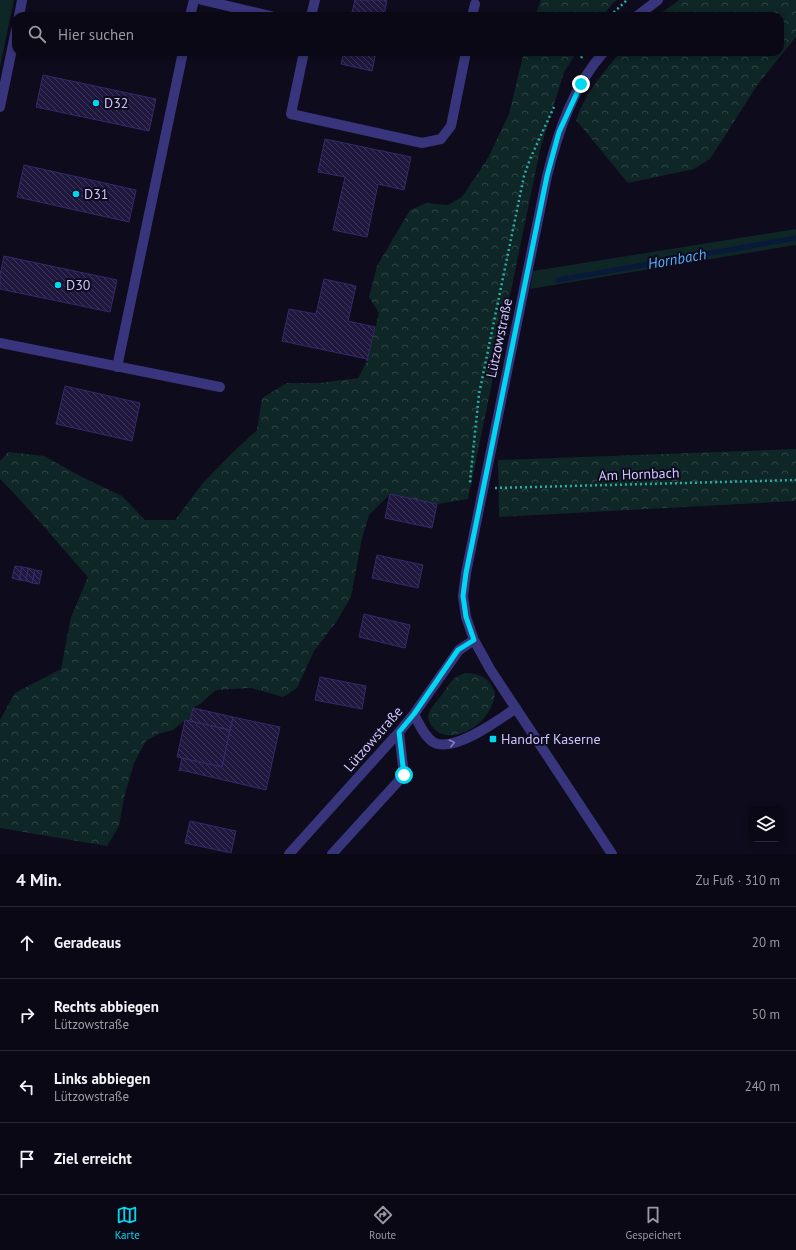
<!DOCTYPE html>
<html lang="de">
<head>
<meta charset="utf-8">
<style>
  :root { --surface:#0a0815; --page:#13111e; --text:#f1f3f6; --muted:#999aa0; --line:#2a2934; --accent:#00d7f1 }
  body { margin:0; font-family:"PT Sans",sans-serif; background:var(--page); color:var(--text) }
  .controls { position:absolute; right:12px; bottom:12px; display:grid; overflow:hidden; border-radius:8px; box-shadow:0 2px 6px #0003 }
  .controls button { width:36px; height:36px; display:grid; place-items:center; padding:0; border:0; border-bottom:1px solid var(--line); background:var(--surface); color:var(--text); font:20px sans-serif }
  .stop { position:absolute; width:12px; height:12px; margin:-9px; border:3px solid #00d7f1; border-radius:50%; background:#fff }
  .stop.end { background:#00d7f1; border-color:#fff; box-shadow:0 1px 4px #0008 }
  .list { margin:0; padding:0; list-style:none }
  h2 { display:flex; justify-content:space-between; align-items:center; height:52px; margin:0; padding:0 16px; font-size:17px }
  h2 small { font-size:13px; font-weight:400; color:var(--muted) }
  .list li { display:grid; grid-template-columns:26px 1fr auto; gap:12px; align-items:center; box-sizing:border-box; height:72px; padding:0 16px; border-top:1px solid var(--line) }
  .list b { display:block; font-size:15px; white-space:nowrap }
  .list p { margin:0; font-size:13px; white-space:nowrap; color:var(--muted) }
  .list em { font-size:13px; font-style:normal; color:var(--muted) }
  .icon { flex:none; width:22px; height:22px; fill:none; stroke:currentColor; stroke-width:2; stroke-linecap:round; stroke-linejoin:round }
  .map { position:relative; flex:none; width:796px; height:854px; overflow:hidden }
  .search { position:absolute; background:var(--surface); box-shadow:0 2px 6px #0003; left:12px; right:12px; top:12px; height:44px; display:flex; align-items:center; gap:10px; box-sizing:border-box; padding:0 14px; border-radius:12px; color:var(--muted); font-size:15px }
  .sheet { height:340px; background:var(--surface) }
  nav { display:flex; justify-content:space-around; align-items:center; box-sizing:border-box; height:56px; border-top:1px solid var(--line); background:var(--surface); font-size:11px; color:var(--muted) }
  nav a { display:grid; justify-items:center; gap:2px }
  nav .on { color:var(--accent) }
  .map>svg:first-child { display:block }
  .grass { fill:#0e2626 }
  .forest { fill:url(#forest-crowns) }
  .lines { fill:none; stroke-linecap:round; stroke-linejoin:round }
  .stream { stroke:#081939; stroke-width:5 }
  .building { fill:url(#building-back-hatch); stroke:#36296a }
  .path { stroke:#2baea7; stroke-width:2.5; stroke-dasharray:2 3; stroke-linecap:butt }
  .minor { stroke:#38357c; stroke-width:10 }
  .oneway { stroke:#827ebe }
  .route { stroke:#00d7f1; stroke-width:5 }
  .poi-dot { fill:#00d7f1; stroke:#0e0b1c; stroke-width:1.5 }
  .labels { text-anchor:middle; stroke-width:4; stroke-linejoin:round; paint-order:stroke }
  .poi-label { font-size:14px; fill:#cdc6ff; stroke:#0e0b1c; text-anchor:start }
  .street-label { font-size:14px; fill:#cdc6ff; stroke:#0e0b1c }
  .water-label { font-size:15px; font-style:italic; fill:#54afff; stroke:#0e0b1c }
</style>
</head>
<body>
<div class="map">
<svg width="796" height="854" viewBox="0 0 796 854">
  <defs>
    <pattern id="forest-crowns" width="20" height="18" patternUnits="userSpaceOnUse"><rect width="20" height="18" fill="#0e2626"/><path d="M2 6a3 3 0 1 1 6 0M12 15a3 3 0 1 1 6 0" fill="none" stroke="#304447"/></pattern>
    <pattern id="building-back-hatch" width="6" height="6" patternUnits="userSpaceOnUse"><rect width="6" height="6" fill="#1f173d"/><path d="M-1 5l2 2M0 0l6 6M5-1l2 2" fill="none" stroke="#3e375a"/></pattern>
  </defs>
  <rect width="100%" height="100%" fill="#0e0b1c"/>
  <path class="grass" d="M0,0H14L0,67Z
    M796,229V245L530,289L533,271Z"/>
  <path class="forest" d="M541,0H617L613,3L603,16H535Z
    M679,0H796V37L758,84L710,159L694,169L628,183L576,120C585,94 603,72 621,52H780V16H657Z
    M524,52H577L564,72L540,150L468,499L437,504L390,494L369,515L362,538L351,597L337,621L314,651L297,688L283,697L251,688L216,690L200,704L193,708L190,721L185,720L173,730L158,734L146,741L134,763L124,798L119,826L107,846L0,828V720L15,693L61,669L71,617L88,577C58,544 31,510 0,479V461L8,452L44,456L84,478L122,496L145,520H175L202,484L230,455L257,430L262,398L287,383H319L358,378L367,361L379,313L369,297L377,266L410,210L426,203L448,205L462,197L488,158L509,114Z
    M796,449V501L499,517L498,460Z
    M465,673C480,673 489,678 495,692C495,701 490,711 484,718C473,732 444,745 431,725C429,721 427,717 429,713C431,707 437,701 441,696C448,686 453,676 465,673Z"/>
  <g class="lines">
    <path class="stream" d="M558,280L796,238"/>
  </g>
  <path class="building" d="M355,0H387L384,16H351Z
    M344,52H376L372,71L341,64Z
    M43,75L156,99L149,131L36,107Z
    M325,139L411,157L404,190L378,184L367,237L333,230L345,177L318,172Z
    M24,165L136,190L129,222L17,197Z
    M4,256L117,280L110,312L0,289V275Z
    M324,279L356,286L348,321L375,327L367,361V359L282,341L289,309L316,314Z
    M65,386L140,403L132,441L56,424Z
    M390,494L437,504L432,528L385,518Z
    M377,555L423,565L418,588L372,578Z
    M15,566L22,567L19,580L12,578Z
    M22,567L28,568L26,581L19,580Z
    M28,568L35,570L32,583L26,581Z
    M35,570L42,571L39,584L32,583Z
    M364,614L410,625L405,648L359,637Z
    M320,677L366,686L362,709L315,700Z
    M193,708L233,717L230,730L190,721Z
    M233,717L280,727L266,790L181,770L179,771L182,758L222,767Z
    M185,720L230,730L222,767L177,757Z
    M190,821L236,831L231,853L185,843Z"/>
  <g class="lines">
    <path class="path" d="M610,16L627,0
      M581,58L585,52
      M471,482L470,481L479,394L524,176L530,159L554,107
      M495,488L796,480"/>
    <path class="minor" d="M202,0L271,16
      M19,16L22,0
      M190,16L194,0
      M311,16L315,0
      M472,16L475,4
      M637,16L658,0
      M304,52L291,114L422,143L441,139L451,126L466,52
      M604,52C573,86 558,132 547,176L466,573L463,596L466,617L474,640L490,669L612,854
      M0,107L16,30
      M0,343L220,387
      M117,367L183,52
      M414,714C419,724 424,736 433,742C453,754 499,720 516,708
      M289,854L399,732L414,714L459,650L474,640
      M332,854L404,775L399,732"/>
  </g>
  <defs><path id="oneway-chevron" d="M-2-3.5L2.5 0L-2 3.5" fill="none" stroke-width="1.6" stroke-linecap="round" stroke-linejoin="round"/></defs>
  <use class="oneway" href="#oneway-chevron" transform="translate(452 743) rotate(-12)"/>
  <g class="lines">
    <path class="route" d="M404,775L399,732L414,714L458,650L474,640L466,617L463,596L466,573L547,176L559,132L581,84"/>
  </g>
  <g class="poi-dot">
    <circle cx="96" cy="103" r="4"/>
    <circle cx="76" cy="194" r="4"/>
    <circle cx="58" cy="285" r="4"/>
    <rect x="489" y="735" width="8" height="8" rx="2"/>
  </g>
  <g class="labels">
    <g class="poi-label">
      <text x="104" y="108">D32</text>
      <text x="84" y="199">D31</text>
      <text x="66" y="290">D30</text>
      <text x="501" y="744">Handorf Kaserne</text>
    </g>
    <g class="street-label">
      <text transform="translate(499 338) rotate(-78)" y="5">Lützowstraße</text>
      <text transform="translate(639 474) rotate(-2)" y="5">Am Hornbach</text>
      <text transform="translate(373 739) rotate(-49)" y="5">Lützowstraße</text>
    </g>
    <g class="water-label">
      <text transform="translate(677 259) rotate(-10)" y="5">Hornbach</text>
    </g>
  </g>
</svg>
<div class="controls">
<button><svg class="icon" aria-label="layers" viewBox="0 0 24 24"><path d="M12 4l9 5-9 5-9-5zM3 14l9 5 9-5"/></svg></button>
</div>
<div class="stop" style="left:404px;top:775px"></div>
<div class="stop end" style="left:581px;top:84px"></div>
<div class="search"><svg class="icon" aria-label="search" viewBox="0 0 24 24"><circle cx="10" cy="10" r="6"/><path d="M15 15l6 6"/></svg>Hier suchen</div>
</div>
<section class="sheet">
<h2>4 Min.<small>Zu Fuß · 310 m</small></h2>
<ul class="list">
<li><svg class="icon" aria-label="ahead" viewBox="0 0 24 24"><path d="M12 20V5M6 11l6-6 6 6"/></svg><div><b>Geradeaus</b></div><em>20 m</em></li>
<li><svg class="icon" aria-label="right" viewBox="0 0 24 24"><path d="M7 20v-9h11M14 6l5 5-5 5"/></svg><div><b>Rechts abbiegen</b><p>Lützowstraße</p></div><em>50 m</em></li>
<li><svg class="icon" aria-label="left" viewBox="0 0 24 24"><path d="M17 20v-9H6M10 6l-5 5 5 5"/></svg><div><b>Links abbiegen</b><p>Lützowstraße</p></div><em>240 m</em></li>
<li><svg class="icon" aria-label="arrive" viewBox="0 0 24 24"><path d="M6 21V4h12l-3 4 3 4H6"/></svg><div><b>Ziel erreicht</b></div></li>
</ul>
</section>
<nav>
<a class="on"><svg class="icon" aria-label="map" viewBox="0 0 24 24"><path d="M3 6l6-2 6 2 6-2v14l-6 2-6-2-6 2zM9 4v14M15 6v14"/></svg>Karte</a>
<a><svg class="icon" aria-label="directions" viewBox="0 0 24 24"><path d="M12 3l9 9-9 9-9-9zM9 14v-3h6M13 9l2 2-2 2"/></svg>Route</a>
<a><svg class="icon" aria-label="saved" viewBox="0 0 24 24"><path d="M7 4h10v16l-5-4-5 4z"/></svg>Gespeichert</a>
</nav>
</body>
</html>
